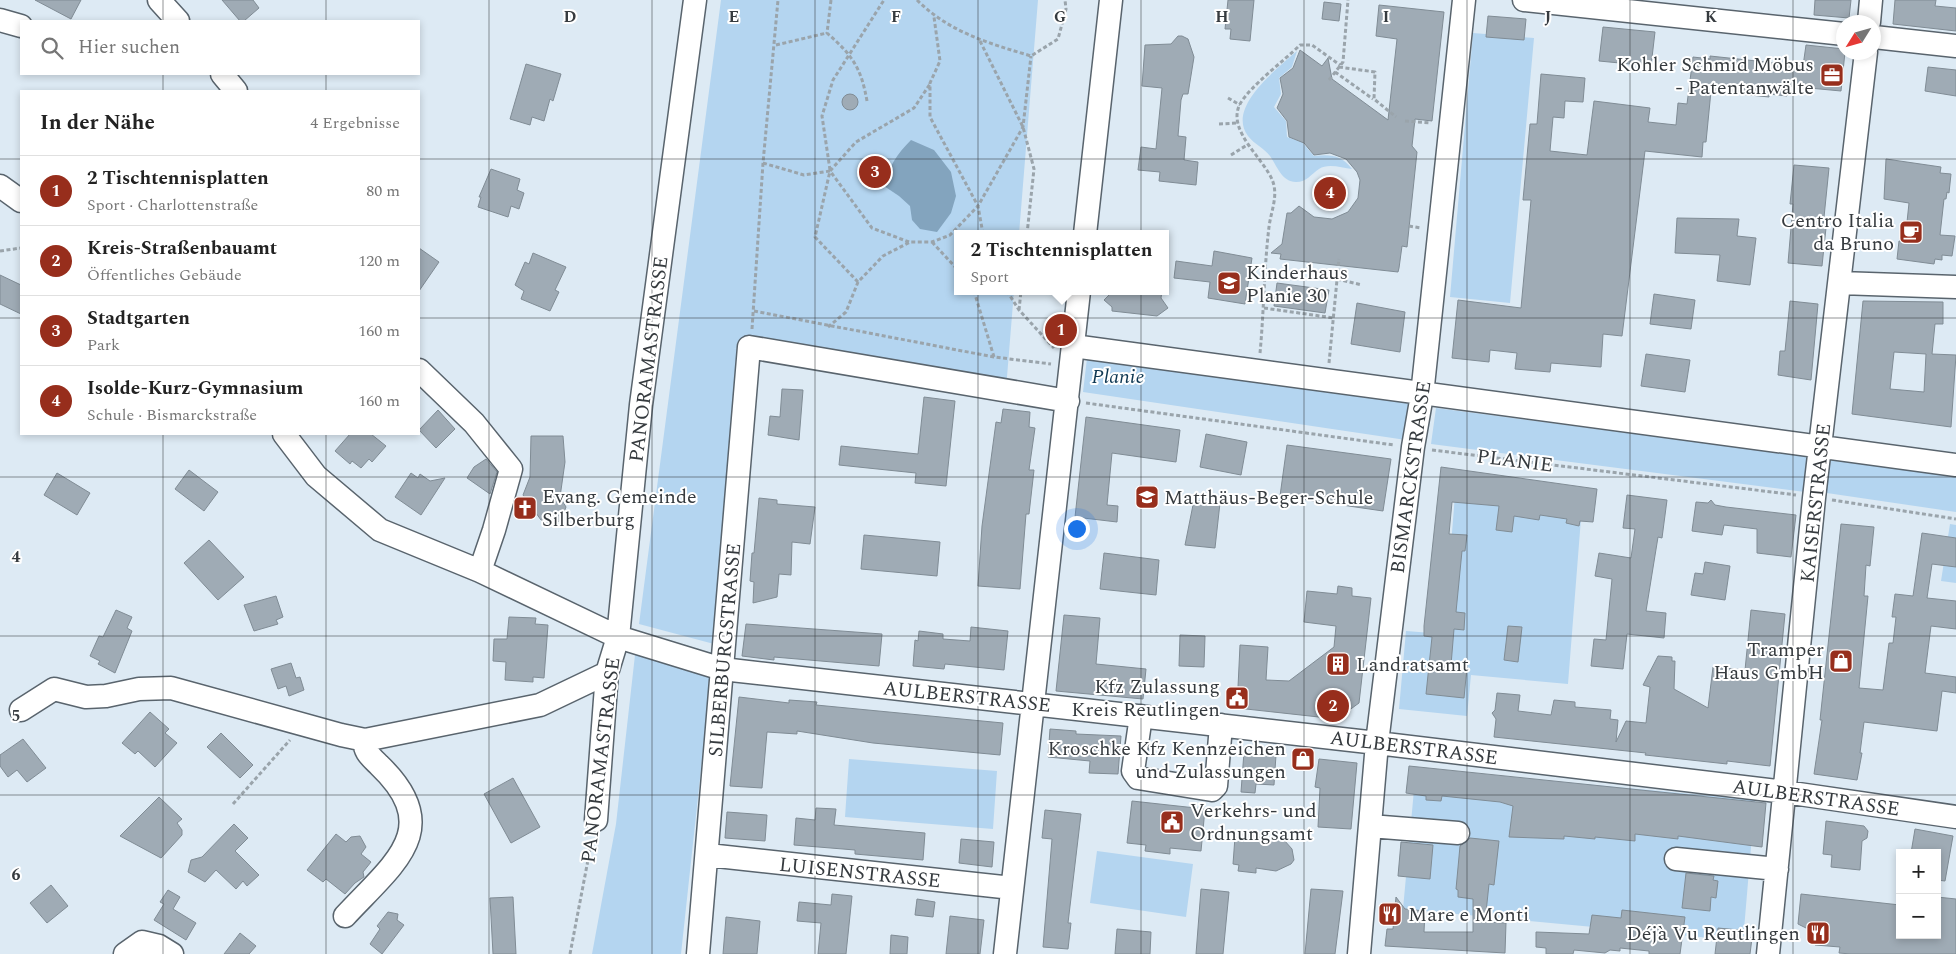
<!DOCTYPE html>
<html lang="de">
<head>
<meta charset="utf-8">
<style>
  :root { --surface:#fff; --page:#f2f2f2; --text:#222; --muted:#767676; --line:#e0e0e0; --accent:#972e1c }
  body { margin:0; font-family:Spectral,serif; background:var(--page); color:var(--text) }
  .controls { position:absolute; right:15px; bottom:15px; display:grid; overflow:hidden; border-radius:0px; box-shadow:0 2px 8px #0003 }
  .controls button { width:45px; height:45px; display:grid; place-items:center; padding:0; border:0; border-bottom:1px solid var(--line); background:var(--surface); color:var(--text); font:25px sans-serif }
  .compass { position:absolute; left:1836px; top:15px; width:45px; height:45px; border-radius:50%; background:var(--surface); box-shadow:0 2px 8px #0003; rotate:233deg }
  .you { position:absolute; left:1076px; top:528px; width:18px; height:18px; margin:-12px; border:4px solid #fff; border-radius:50%; background:#1a73e8; box-shadow:0 0 0 8px #1a73e833 }
  .badge { display:grid; place-items:center; width:32px; height:32px; border-radius:50%; background:var(--accent); color:#fff; font-size:16px; font-weight:700 }
  .pin { position:absolute; translate:-50% -50%; border:2px solid #fff; box-shadow:0 1px 5px #0006 }
  .popup { position:absolute; left:954px; top:230px; width:215px; height:65px; box-sizing:border-box; display:grid; place-content:center; border-radius:0px; background:var(--surface); filter:drop-shadow(0 1px 4px #0005); font-size:16px; white-space:nowrap; color:var(--muted) }
  .popup b { font-size:19px; color:var(--text) }
  .popup::after { content:''; position:absolute; left:50%; top:100%; margin-left:-10px; border:10px solid transparent; border-top-color:var(--surface) }
  .list { margin:0; padding:0; list-style:none }
  h2 { display:flex; justify-content:space-between; align-items:center; height:65px; margin:0; padding:0 20px; font-size:21px }
  h2 small { font-size:16px; font-weight:400; color:var(--muted) }
  .list li { display:grid; grid-template-columns:32px 1fr auto; gap:15px; align-items:center; box-sizing:border-box; height:70px; padding:0 20px; border-top:1px solid var(--line) }
  .list b { display:block; font-size:19px; white-space:nowrap }
  .list p { margin:0; font-size:16px; white-space:nowrap; color:var(--muted) }
  .list em { font-size:16px; font-style:normal; color:var(--muted) }
  .icon { flex:none; width:28px; height:28px; fill:none; stroke:currentColor; stroke-width:2; stroke-linecap:round; stroke-linejoin:round }
  .map { position:relative; flex:none; width:1956px; height:954px; overflow:hidden }
  .search { position:absolute; background:var(--surface); box-shadow:0 2px 8px #0003; left:20px; top:20px; width:400px; height:55px; display:flex; align-items:center; gap:12px; box-sizing:border-box; padding:0 18px; border-radius:0px; color:var(--muted); font-size:19px }
  .panel { position:absolute; background:var(--surface); box-shadow:0 2px 8px #0003; left:20px; top:90px; width:400px; height:345px; border-radius:0px }
  .map>svg:first-child { display:block }
  .green { fill:#b4d5f0 }
  .water { fill:#83a4be }
  .building { fill:#9fabb5; stroke:#808c95; fill-rule:evenodd }
  .lines { fill:none; stroke-linecap:round; stroke-linejoin:round }
  .minor-casing { stroke:#59646d; stroke-width:25 }
  .path { stroke:#9aa4ab; stroke-width:3; stroke-dasharray:4 2.5; stroke-linecap:butt }
  .minor { stroke:#fff; stroke-width:22 }
  .grid { fill:none; stroke:#363b3f; stroke-width:1; stroke-opacity:0.55 }
  .labels { text-anchor:middle; stroke-width:4; stroke-linejoin:round; paint-order:stroke }
  .poi-label { font-size:20px; fill:#363b3f; stroke:#fff; text-anchor:end }
  .street-label { font-size:20px; fill:#363b3f; stroke:#fff }
  .park-label { font-size:20px; font-style:italic; fill:#0d3752; stroke:#fff }
  .grid-label { font-size:16px; text-anchor:middle; font-weight:bold; fill:#363b3f; stroke:#fff; stroke-width:4; stroke-linejoin:round; paint-order:stroke }
</style>
</head>
<body>
<div class="map">
<svg width="1956" height="954" viewBox="0 0 1956 954">
  <rect width="100%" height="100%" fill="#ddeaf4"/>
  <path class="green" d="M721,0H1038L1019,234H957V291H1014L1006,389L733,348L742,350L714,644L639,624Z
    M1473,33L1534,38L1510,303L1450,297Z
    M1297,51L1292,67L1279,78L1281,94L1274,107L1286,121L1287,137L1302,142L1314,156C1330,154 1342,155 1352,169C1342,168 1328,163 1319,169C1311,174 1307,182 1296,182C1282,182 1277,166 1270,156C1264,148 1254,144 1248,136C1226,107 1278,68 1297,51Z
    M1088,350L1409,401L1406,440L1083,392Z
    M1436,408L1810,457L1805,492L1431,444Z
    M1824,458L1956,474V512L1820,492Z
    M1456,482L1583,493L1568,684L1471,675L1467,716L1399,709L1406,631L1444,634Z
    M1950,524L1956,525V583L1941,581Z
    M635,655L711,677L681,954H592L616,824Z
    M849,759L997,771L993,829L845,817Z
    M1416,768L1755,800L1743,941L1403,909Z
    M1097,851L1193,864L1186,917L1090,903Z"/>
  <path class="water" d="M911,140L934,150L951,172L956,196L951,213L937,232L920,229L912,220L910,206L899,196L884,186C889,166 897,154 911,140Z"/>
  <path class="building" d="M35,0H81L71,19Z
    M222,0H253L259,8L244,21H240Z
    M1228,0H1254L1250,41L1230,39L1231,29H1225Z
    M1815,0H1851L1849,18L1814,15Z
    M1895,0H1936L1935,6L1956,8V31L1893,24Z
    M1324,2L1341,4L1339,21L1322,19Z
    M1379,5L1444,12L1432,121L1415,119L1412,146L1417,152L1407,247L1402,246L1399,268L1398,272L1280,259L1281,254L1271,253L1282,244L1287,213H1291L1299,206L1314,217L1332,219L1348,212L1358,198L1360,180L1357,172L1346,159L1330,153L1314,155L1304,143L1289,137L1287,121L1277,108L1283,94L1280,78L1293,68L1300,50L1322,66L1328,58L1332,79L1388,120L1397,39L1376,36Z
    M1488,16L1526,19L1524,40L1486,37Z
    M1603,27L1655,32L1651,66L1599,61Z
    M1178,36H1182L1188,39L1194,57L1188,94H1183L1181,100L1178,136L1186,137L1184,160L1198,162L1196,185L1159,181L1160,172L1138,170L1141,147L1156,149L1162,88L1142,86L1145,45L1171,44Z
    M1806,45L1844,49L1845,52L1841,91L1788,86L1787,96L1769,94V97L1711,91L1706,142H1703L1702,157L1645,151L1622,336L1603,334L1601,367L1551,363L1550,372L1515,369L1517,353L1490,350L1489,362L1452,358L1458,300L1521,308L1531,200H1523L1530,124H1537L1541,74L1585,78L1583,102L1565,101L1564,118L1553,117L1550,151L1587,155L1594,101L1650,108L1648,122L1676,125L1678,103L1687,104L1693,57L1710,59V56L1803,66Z
    M526,64L561,74L553,101L550,99L544,121L532,117L530,125L510,119Z
    M1928,67L1956,70V96L1925,91Z
    M842 102a8 8 0 1 1 16 0a8 8 0 1 1-16 0Z
    M1886,159L1941,167L1940,173L1951,174L1949,193L1947,192L1946,199H1944L1940,235L1955,236L1952,256L1942,255V260L1935,259L1934,264L1897,259L1899,241H1905L1909,203L1884,199Z
    M1794,165L1829,168L1823,227L1826,228L1822,266L1788,263L1793,204H1790Z
    M491,169L520,179L517,190L524,193L519,209L511,206L508,217L478,207L481,197H479Z
    M1677,218L1739,219L1737,236L1756,238L1750,285L1717,281L1720,255L1675,253Z
    M419,248L439,262L419,291Z
    M1214,251L1252,258L1245,304L1208,298L1210,282L1174,278L1176,261L1212,266Z
    M533,253L566,267L555,290L559,292L550,311L521,299L524,291L515,285L525,262L529,264Z
    M0,275L21,285V314L0,304Z
    M1277,283L1329,290L1325,313L1274,306Z
    M1113,291H1162L1161,298L1168,308L1157,316L1112,311V307L1104,300Z
    M1654,294L1695,300L1691,329L1650,324Z
    M1790,301L1818,304L1811,380L1778,375L1780,351H1785Z
    M1863,301L1943,302V324H1935L1932,354L1956,355L1951,427L1852,414ZM1894,352L1926,354L1924,392L1890,389Z
    M1357,303L1405,312L1400,352L1351,344Z
    M1646,354L1690,360L1685,392L1641,386Z
    M782,389L803,390L799,440L768,435L770,416L780,417Z
    M924,397L955,401L946,486L915,483L916,473L839,465L841,446L918,454Z
    M1003,409L1030,412L1029,427L1035,428L1029,470H1034L1029,514H1026L1020,589L978,586L982,526L996,422L1001,423Z
    M438,410L455,429L436,448L419,430Z
    M1086,417L1180,430L1176,462L1112,453L1107,505L1118,506L1117,522L1075,517Z
    M350,434H371L386,446L372,462L369,459L361,468L352,461L350,464L335,451Z
    M1206,434L1247,442L1241,475L1200,467Z
    M531,436H563L565,462L560,497L566,507L561,520L554,524L541,520L523,495L530,477Z
    M1287,445L1391,459L1383,511L1280,496Z
    M486,459L497,472L490,494L467,478L474,467Z
    M1441,467L1597,489L1593,522L1580,521L1579,526L1566,523L1567,519L1540,515L1539,520L1514,516L1512,532L1496,530L1499,506L1452,502L1449,534L1467,535L1465,551H1462L1456,612L1465,613L1464,630L1454,629L1451,665L1467,667L1464,698L1426,694L1432,637L1424,636V626Z
    M189,470L218,492L204,511L175,489Z
    M57,473L90,493L77,515L44,495Z
    M411,473L418,478L420,474L430,481L445,478L421,515L395,497Z
    M1627,495L1667,500L1662,538L1658,537L1646,611L1666,613L1664,638L1627,634L1623,669L1591,666L1594,639L1606,640L1612,579L1595,576L1599,553L1631,558L1635,529L1623,528Z
    M759,498L777,500V504L815,507L810,544L792,542L791,575L779,574L777,597L753,603L754,582L750,581L752,553H754Z
    M1194,500L1220,503L1215,548L1185,545Z
    M1711,500L1715,505L1726,507L1796,515L1791,557L1757,553V529L1724,525L1722,535L1692,531L1696,502L1708,503Z
    M1841,524L1874,527L1870,566L1866,565L1864,596H1868L1859,688L1883,690L1889,643H1893L1896,617H1892L1895,594L1913,596L1922,533L1956,538V567L1932,564L1927,598L1956,601V629L1931,626L1925,673L1956,677V693L1942,691L1937,731L1864,722L1860,753H1862L1857,780L1814,774L1822,720H1820Z
    M864,535L940,542L937,576L861,569Z
    M209,540L244,577L218,600L184,563Z
    M1104,553L1159,560L1156,595L1100,589Z
    M1705,562L1730,566L1725,600L1691,595L1695,573L1703,574Z
    M1338,586L1352,588V596L1371,598L1359,703L1337,719L1237,708L1240,645L1268,647L1266,680L1289,681L1334,647L1336,626L1304,622L1307,591L1337,594Z
    M276,596L283,617L276,620L278,624L254,631L244,605Z
    M116,610L132,617L127,628L132,631L115,673L98,664L100,661L90,656L99,636L103,637Z
    M1751,610L1785,614L1770,766L1727,761V764L1645,755L1646,753L1494,737L1496,719L1492,713L1495,710L1497,693L1520,695L1518,711L1551,715L1554,700L1575,702V707L1611,710L1610,719L1618,720L1616,742L1626,721L1646,723L1650,687L1643,685L1658,656L1672,657V661H1675L1674,689L1708,708L1713,667L1745,670Z
    M1064,615L1100,618L1096,664L1146,669L1143,699L1056,691Z
    M509,617L536,618L535,624L548,625L544,678L533,677V682L505,680L506,662L493,661L494,639H507Z
    M746,624L882,634L879,666L774,657V660L742,656Z
    M1508,626L1522,627L1518,662L1504,660Z
    M971,627L1008,631L1004,670L945,664L944,669L913,666L915,640L918,641L919,631L943,634V639L970,641Z
    M1180,635L1205,636L1204,667L1179,666Z
    M291,663L296,678L300,677L304,690L289,696L286,686L278,689L271,669Z
    M739,697L789,703V700L817,702L816,705L1003,723L1000,755L873,743L797,731V734L767,732L762,788L730,786Z
    M150,712L169,729L165,733L177,743L155,767L138,751L135,754L122,743Z
    M1050,729L1076,731V734L1121,736L1118,774L1089,773L1090,761L1048,757Z
    M221,733L253,765L240,778L207,747Z
    M23,739L46,768L27,782L17,770L8,777L0,766V755Z
    M1294,750L1313,751L1312,769L1293,768Z
    M1244,752L1276,755L1274,785L1256,784L1255,793L1241,792Z
    M1319,759L1357,763L1351,829L1318,827L1320,788L1315,787Z
    M1409,766L1766,803L1762,847L1678,836V839L1635,834V841L1595,837V839L1564,836V839L1509,837L1513,806L1500,802L1442,796L1441,801L1426,800V796L1406,793Z
    M513,778L540,827L511,843L484,794Z
    M159,797L182,819L177,823L182,830V835L161,858L120,836Z
    M1132,801L1205,809L1201,851L1170,848V854L1145,851L1146,845L1127,843Z
    M816,808L836,809L834,825L925,833L923,860L855,854V850L794,845L796,818L815,820Z
    M1045,810L1081,814L1068,923H1071L1068,949L1043,947L1052,839L1042,838Z
    M727,812L767,815L765,841L725,838Z
    M1826,821L1864,826L1868,831L1867,838L1862,841L1860,870L1831,867L1832,855L1823,854Z
    M234,824L248,838L235,851L259,875L247,886L243,881L236,889L216,870L205,882L188,872L191,860L202,857Z
    M1915,829L1953,836L1945,881L1937,880V853H1911Z
    M1241,831L1259,834L1258,837L1284,840L1292,849L1294,860L1291,864L1276,871L1256,868V873L1238,871L1239,865L1233,864L1235,837H1241Z
    M336,834L346,842L351,837L360,836L366,847L361,854L371,862L363,872L364,877L355,883L345,894L326,879L323,882L307,870Z
    M1470,838L1499,841L1494,885L1489,884L1485,922L1506,923L1505,953L1385,946L1387,929H1393L1396,897L1405,909L1425,911L1424,932H1473V899L1458,897V890L1456,889L1460,846Z
    M961,839L994,842L992,867L959,863Z
    M1401,842L1433,845L1430,879L1398,876Z
    M1686,873L1714,876L1713,880L1718,881L1716,898L1711,897L1710,911L1682,908Z
    M51,885L68,906L47,923L30,903Z
    M1201,889L1229,892L1223,954H1196Z
    M1311,889L1343,891L1335,954H1305Z
    M168,890L180,897L173,909L196,923L186,940L154,920L164,904L160,902Z
    M832,894L852,896L846,954H818L821,923L797,921L799,902L831,905Z
    M1801,894L1900,905V935H1937V897L1956,899V954H1851L1839,953L1840,947L1815,945L1808,929L1798,924Z
    M513,897L516,954H493L490,898Z
    M917,899L935,902L933,917L915,915Z
    M1622,910L1685,917L1680,954H1649V951L1620,948V951L1610,950L1605,953L1574,950L1573,954H1546V948L1536,947V932L1589,934L1592,915L1621,918Z
    M388,912L398,914L397,920L404,925L382,954L370,944L380,929L377,926Z
    M950,916L984,920L980,954H946Z
    M726,917L760,921L757,954H723Z
    M1718,928L1739,930L1738,937L1752,938L1750,954H1715Z
    M1117,929L1151,932L1150,954H1115Z
    M240,933L256,946L249,954H224Z
    M891,935L908,937L907,954H890Z"/>
  <g class="lines">
    <g class="minor-casing">
      <path id="minor" d="M159,0L178,21
        M1524,0L1844,34
        M0,20L21,26
        M1869,22L1871,0
        M1874,37L1956,46
        M222,74L236,91
        M0,186L21,201
        M1085,234L1111,0
        M1840,283L1956,287
        M1073,346L1956,465
        M419,370L474,423L511,469L494,530L480,571
        M284,434L316,476L380,530L480,571L618,637L722,669L1377,743L1785,792L1956,817
        M21,710L54,689L86,697L106,696L139,689L171,688L341,735L365,740L540,705L607,673
        M1141,716L1133,771L1138,778L1212,790L1216,786L1221,725
        M596,820L607,673L618,637L641,405L695,0
        M1370,826L1458,833
        M708,855L1012,888
        M1676,859L1777,869
        M345,916C393,864 446,829 379,765C371,757 363,751 365,740
        M125,954L142,942L159,946L172,954
        M698,954L749,347L1068,401
        M1005,954L1079,291
        M1359,954L1377,743L1413,447L1422,395L1464,0
        M1768,954L1814,498L1866,52"/>
    </g>
    <path class="path" d="M831,0L827,33C852,55 861,67 867,101
      M917,0C949,32 988,43 1031,56L1058,39L1066,9L1065,0
      M980,41L1023,127L1034,169L1027,234
      M776,45L827,33
      M1339,67L1375,72L1374,99L1396,117
      M1335,72L1373,99
      M1329,80L1343,62L1348,0
      M1228,98L1240,105
      M1405,121L1431,123
      M1219,124L1238,123
      M1231,155L1247,145
      M763,163L804,175L830,171L872,228L909,242
      M830,170L822,116L833,80L884,0
      M1409,226L1421,228
      M983,234L978,206L1023,127L1031,56
      M932,242L957,269
      M0,251L21,248
      M1337,279L1362,285
      M858,282L815,237L830,171L856,142L914,108L930,84
      M974,291L994,357
      M1007,291L1019,310L1054,348
      M1264,308L1334,318
      M1019,310L1021,291
      M754,311L994,357L1051,364
      M828,327L846,312L858,282L883,256L910,242H932L950,235L978,206L930,117V83L940,61L934,17
      M752,329L763,163L778,0
      M1260,353C1264,311 1264,268 1269,227C1271,211 1278,197 1273,182C1265,159 1226,131 1240,104C1251,85 1284,61 1300,45H1312L1340,65
      M1329,363L1339,259
      M1086,403L1394,445
      M1432,450L1796,495
      M1832,500L1956,519
      M233,804L290,740
      M570,954L592,839"/>
    <use href="#minor" class="minor"/>
  </g>
  <path class="grid" d="M163,0V21M326,0V21M489,0V954M652,0V954M815,0V954M978,0V954M1141,0V954M1304,0V954M1467,0V954M1630,0V954M1793,0V954M163,74V91M326,74V91M0,159H21M419,159H1956M0,318H21M419,318H1956M163,434V954M326,434V954M0,477H1956M0,636H1956M0,795H1956"/>
  <defs>
    <g id="office-square" transform="scale(1.25)"><rect x="-9" y="-9" width="18" height="18" rx="4" fill="#972e1c" stroke="#fff"/><path d="M-6-3h4V-5.5h4V-3h4V5H-6ZM-1-4.5V-3h2v-1.5ZM-6 0V1H6V0Z" fill="#fff"/></g>
    <g id="cafe-square" transform="scale(1.25)"><rect x="-9" y="-9" width="18" height="18" rx="4" fill="#972e1c" stroke="#fff"/><path d="M-5.5-4.5H6V0H3Q3 3.5 0 3.5H-2.5Q-5.5 3.5-5.5 0ZM3-3.2v2h1.7v-2ZM-6 4.5H4V6H-6Z" fill="#fff"/></g>
    <g id="school-square" transform="scale(1.25)"><rect x="-9" y="-9" width="18" height="18" rx="4" fill="#972e1c" stroke="#fff"/><path d="M0-5L7-2L0 1L-7-2ZM-4 1L0 2.5L4 1V4Q0 6-4 4Z" fill="#fff"/></g>
    <g id="church-square" transform="scale(1.25)"><rect x="-9" y="-9" width="18" height="18" rx="4" fill="#972e1c" stroke="#fff"/><path d="M-1.2-6h2.4v3.5h3.3v2.4h-3.3V6h-2.4V-.1h-3.3v-2.4h3.3Z" fill="#fff"/></g>
    <g id="shop-square" transform="scale(1.25)"><rect x="-9" y="-9" width="18" height="18" rx="4" fill="#972e1c" stroke="#fff"/><path d="M-5-2.5h2.3a2.7 3.5 0 0 1 5.4 0H5L5.5 6h-11ZM-1.5-2.5h3a1.5 2.3 0 0 0-3 0Z" fill="#fff"/></g>
    <g id="building-square" transform="scale(1.25)"><rect x="-9" y="-9" width="18" height="18" rx="4" fill="#972e1c" stroke="#fff"/><path d="M-4-6H4V6H1V3H-1V6H-4ZM-2.5-4.3h1.7v1.8h-1.7ZM.8-4.3h1.7v1.8H.8ZM-2.5-1h1.7V.8h-1.7ZM.8-1h1.7V.8H.8Z" fill="#fff"/></g>
    <g id="civic-square" transform="scale(1.25)"><rect x="-9" y="-9" width="18" height="18" rx="4" fill="#972e1c" stroke="#fff"/><path d="M-.6-6.5H3V-4.5H.6V-3L4-1V1h2V6H-6V1h2V-1L-.6-3ZM-1.2 2.5V6h2.4V2.5Z" fill="#fff"/></g>
    <g id="restaurant-square" transform="scale(1.25)"><rect x="-9" y="-9" width="18" height="18" rx="4" fill="#972e1c" stroke="#fff"/><path d="M-5-6h1v4h1v-4h1v4h1v-4h1v5L-1.5 .5V6h-2V.5L-5-1ZM5-6V6H3V1.5H1.5Q1.5-4 5-6Z" fill="#fff"/></g>
  </defs>
  <g fill-rule="evenodd">
    <use href="#office-square" x="1832" y="75"/>
    <use href="#cafe-square" x="1911" y="232"/>
    <use href="#school-square" x="1229" y="283"/>
    <use href="#school-square" x="1147" y="497"/>
    <use href="#church-square" x="525" y="508"/>
    <use href="#shop-square" x="1841" y="661"/>
    <use href="#building-square" x="1338" y="664"/>
    <use href="#civic-square" x="1237" y="698"/>
    <use href="#shop-square" x="1303" y="759"/>
    <use href="#civic-square" x="1172" y="822"/>
    <use href="#restaurant-square" x="1390" y="914"/>
    <use href="#restaurant-square" x="1818" y="933"/>
  </g>
  <g class="labels">
    <g class="poi-label">
      <text x="1814" y="71">Kohler Schmid Möbus<tspan x="1814" dy="23">- Patentanwälte</tspan></text>
      <text x="1894" y="227">Centro Italia<tspan x="1894" dy="23">da Bruno</tspan></text>
      <text x="1246" y="279" text-anchor="start">Kinderhaus<tspan x="1246" dy="23">Planie 30</tspan></text>
      <text x="542" y="503" text-anchor="start">Evang. Gemeinde<tspan x="542" dy="23">Silberburg</tspan></text>
      <text x="1164" y="504" text-anchor="start">Matthäus-Beger-Schule</text>
      <text x="1824" y="656">Tramper<tspan x="1824" dy="23">Haus GmbH</tspan></text>
      <text x="1356" y="671" text-anchor="start">Landratsamt</text>
      <text x="1220" y="693">Kfz Zulassung<tspan x="1220" dy="23">Kreis Reutlingen</tspan></text>
      <text x="1286" y="755">Kroschke Kfz Kennzeichen<tspan x="1286" dy="23">und Zulassungen</tspan></text>
      <text x="1190" y="817" text-anchor="start">Verkehrs- und<tspan x="1190" dy="23">Ordnungsamt</tspan></text>
      <text x="1408" y="921" text-anchor="start">Mare e Monti</text>
      <text x="1800" y="940">Déjà Vu Reutlingen</text>
    </g>
    <g class="street-label">
      <text transform="translate(648 359) rotate(-83)" y="7">PANORAMASTRASSE</text>
      <text transform="translate(1515 460) rotate(7)" y="7">PLANIE</text>
      <text transform="translate(1410 477) rotate(-82)" y="7">BISMARCKSTRASSE</text>
      <text transform="translate(1815 503) rotate(-84)" y="7">KAISERSTRASSE</text>
      <text transform="translate(724 650) rotate(-85)" y="7">SILBERBURGSTRASSE</text>
      <text transform="translate(967 696) rotate(6)" y="7">AULBERSTRASSE</text>
      <text transform="translate(1414 747) rotate(7)" y="7">AULBERSTRASSE</text>
      <text transform="translate(600 760) rotate(-83)" y="7">PANORAMASTRASSE</text>
      <text transform="translate(1816 797) rotate(8)" y="7">AULBERSTRASSE</text>
      <text transform="translate(860 872) rotate(6)" y="7">LUISENSTRASSE</text>
    </g>
    <g class="park-label">
      <text x="1118" y="383">Planie</text>
    </g>
  </g>
  <g class="grid-label">
    <text x="570" y="22">D</text>
    <text x="734" y="22">E</text>
    <text x="896" y="22">F</text>
    <text x="1060" y="22">G</text>
    <text x="1222" y="22">H</text>
    <text x="1386" y="22">I</text>
    <text x="1548" y="22">J</text>
    <text x="1711" y="22">K</text>
    <text x="16" y="562">4</text>
    <text x="16" y="721">5</text>
    <text x="16" y="880">6</text>
  </g>
</svg>
<div class="controls">
<button>+</button>
<button>−</button>
</div>
<svg class="compass" viewBox="-18 -18 36 36"><path d="M0-13l5 13h-10z" fill="#e53935"/><path d="M0 13l5-13h-10z" fill="#767676"/></svg>
<div class="you"></div>
<div class="pin badge" style="left:1061px;top:330px">1</div>
<div class="popup"><b>2 Tischtennisplatten</b>Sport</div>
<div class="pin badge" style="left:1333px;top:706px">2</div>
<div class="pin badge" style="left:875px;top:172px">3</div>
<div class="pin badge" style="left:1330px;top:193px">4</div>
<div class="search"><svg class="icon" aria-label="search" viewBox="0 0 24 24"><circle cx="10" cy="10" r="6"/><path d="M15 15l6 6"/></svg>Hier suchen</div>
<section class="panel">
<h2>In der Nähe<small>4 Ergebnisse</small></h2>
<ul class="list">
<li><span class="badge">1</span><div><b>2 Tischtennisplatten</b><p>Sport · Charlottenstraße</p></div><em>80 m</em></li>
<li><span class="badge">2</span><div><b>Kreis-Straßenbauamt</b><p>Öffentliches Gebäude</p></div><em>120 m</em></li>
<li><span class="badge">3</span><div><b>Stadtgarten</b><p>Park</p></div><em>160 m</em></li>
<li><span class="badge">4</span><div><b>Isolde-Kurz-Gymnasium</b><p>Schule · Bismarckstraße</p></div><em>160 m</em></li>
</ul>
</section>
</div>
</body>
</html>
